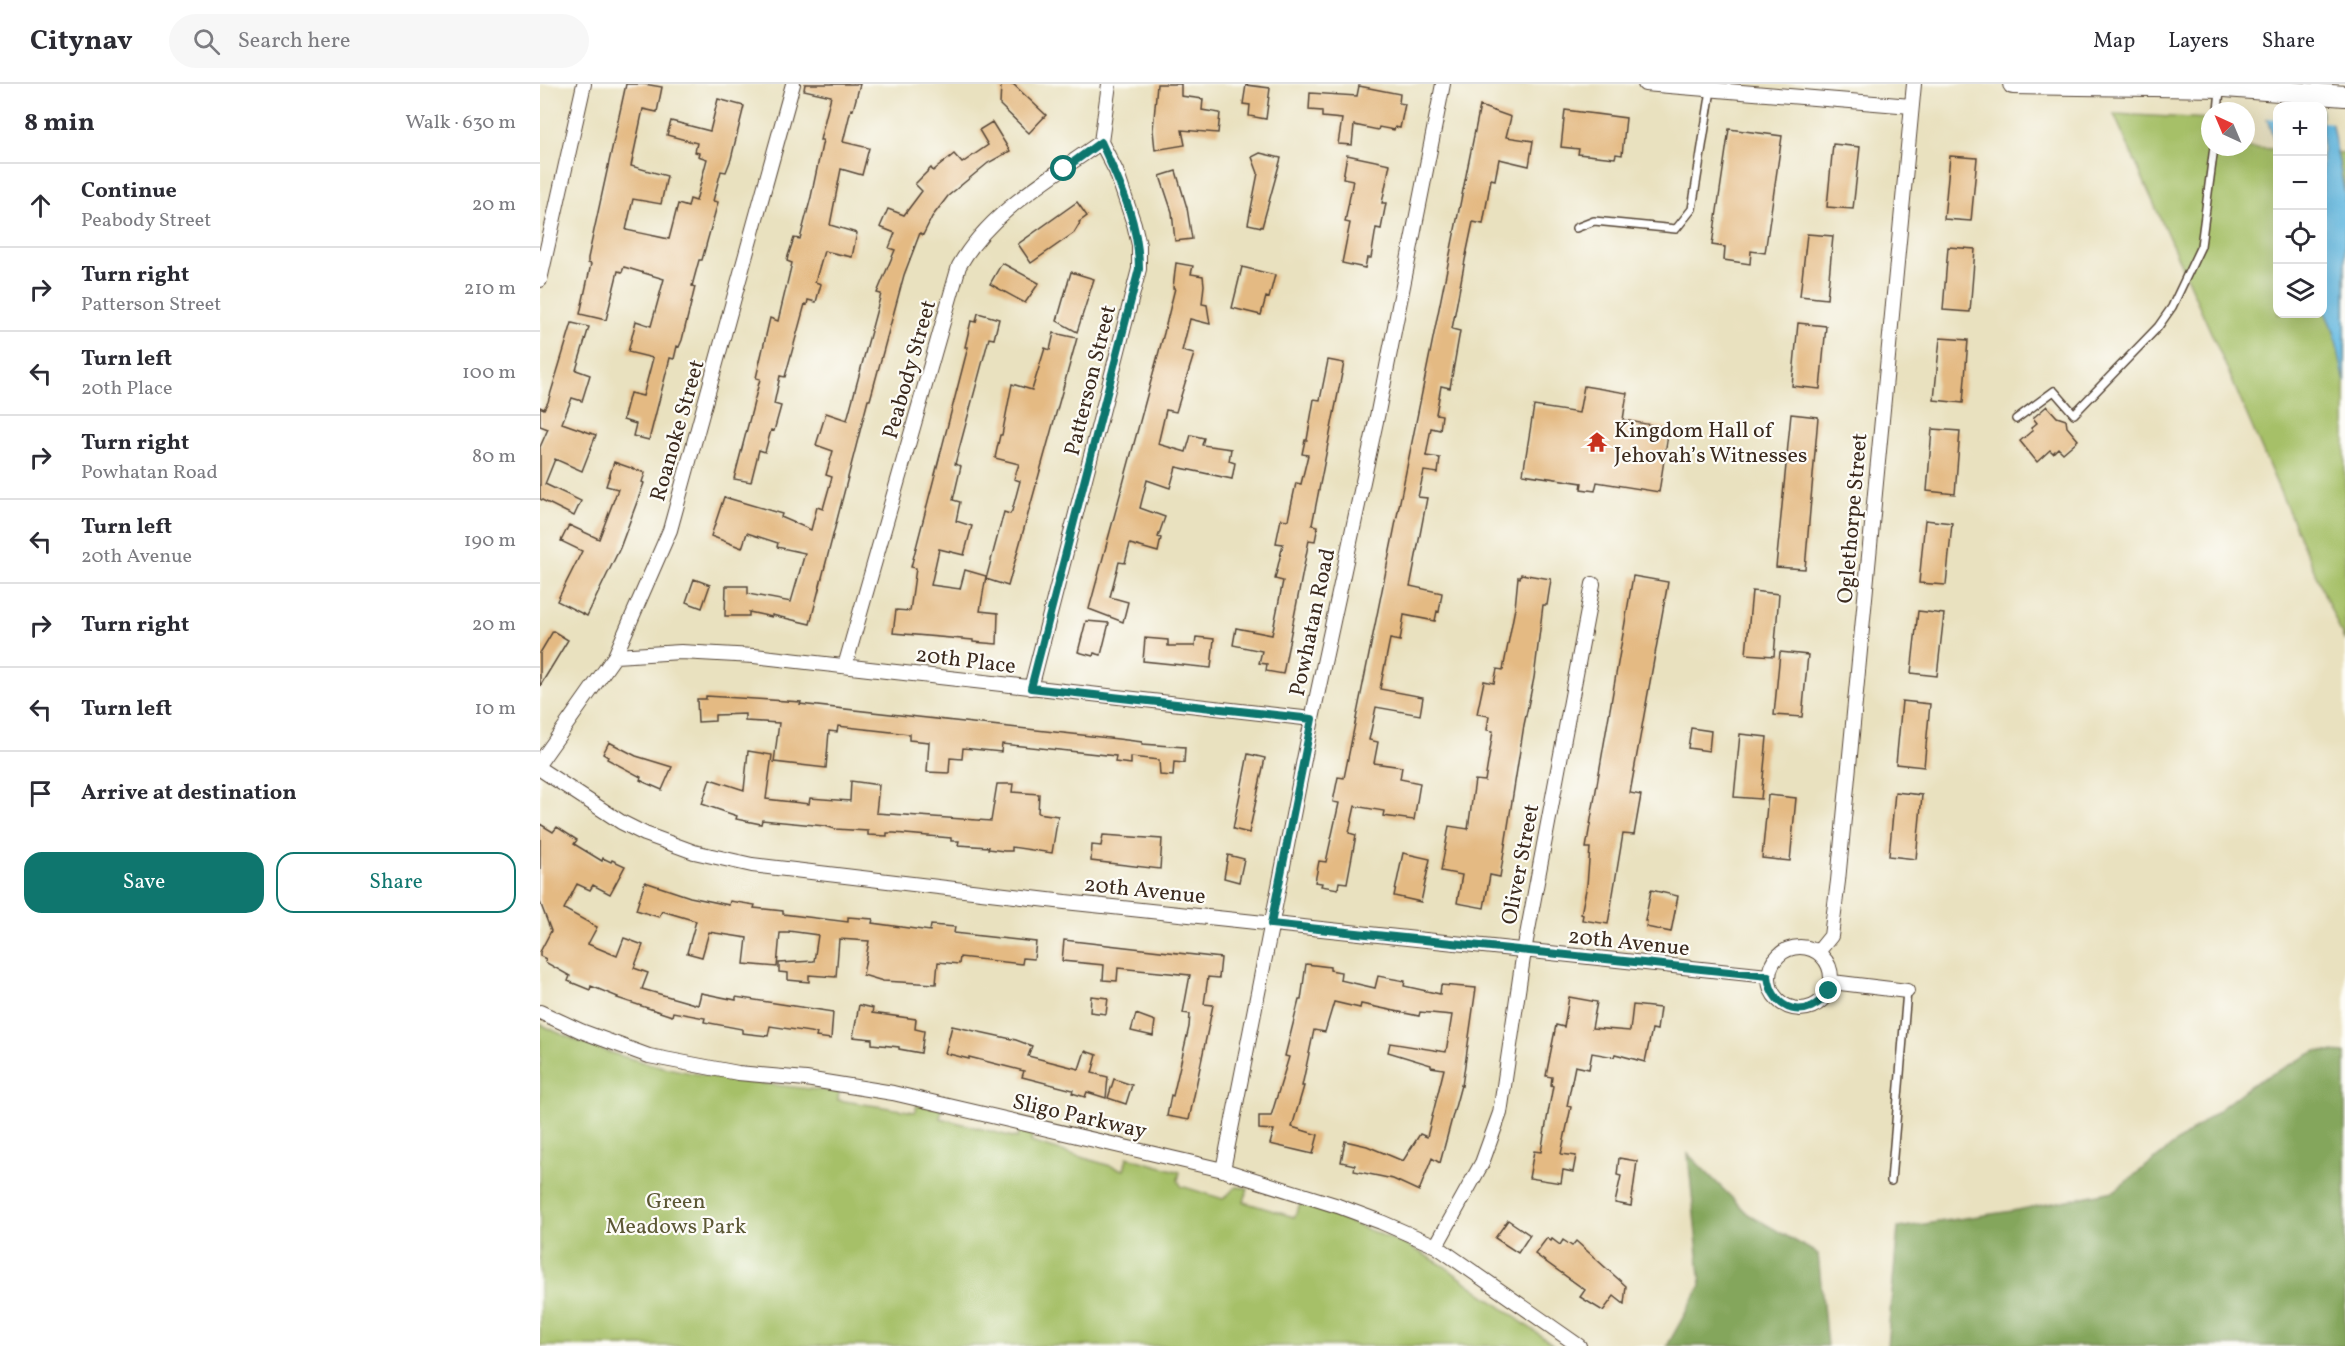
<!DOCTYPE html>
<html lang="en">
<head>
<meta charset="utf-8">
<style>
  :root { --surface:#fff; --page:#f7f7f7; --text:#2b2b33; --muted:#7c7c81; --line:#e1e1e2; --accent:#0f766e }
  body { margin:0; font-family:Vollkorn,serif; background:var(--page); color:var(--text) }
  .controls { position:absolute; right:18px; top:18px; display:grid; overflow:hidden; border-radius:12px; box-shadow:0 6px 24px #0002 }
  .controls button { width:54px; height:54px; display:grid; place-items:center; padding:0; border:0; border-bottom:2px solid var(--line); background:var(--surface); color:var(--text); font:30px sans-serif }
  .compass { position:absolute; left:1661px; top:18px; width:54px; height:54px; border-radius:50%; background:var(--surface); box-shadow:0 6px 24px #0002; rotate:316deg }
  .stop { position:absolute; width:18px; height:18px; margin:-14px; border:4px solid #0f766e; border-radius:50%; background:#fff }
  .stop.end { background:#0f766e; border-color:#fff; box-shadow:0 2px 6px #0008 }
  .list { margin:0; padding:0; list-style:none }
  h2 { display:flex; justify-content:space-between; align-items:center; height:78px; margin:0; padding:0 24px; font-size:26px }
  h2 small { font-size:20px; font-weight:400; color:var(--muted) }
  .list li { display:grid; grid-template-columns:39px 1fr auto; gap:18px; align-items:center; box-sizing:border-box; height:84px; padding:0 24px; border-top:2px solid var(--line) }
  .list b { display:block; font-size:22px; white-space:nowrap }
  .list p { margin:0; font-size:20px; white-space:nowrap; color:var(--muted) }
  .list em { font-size:20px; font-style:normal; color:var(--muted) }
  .actions { display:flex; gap:12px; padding:18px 24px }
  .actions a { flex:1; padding:14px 0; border:2px solid var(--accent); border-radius:18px; text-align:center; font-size:21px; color:var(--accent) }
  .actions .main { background:var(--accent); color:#fff }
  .icon { flex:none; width:33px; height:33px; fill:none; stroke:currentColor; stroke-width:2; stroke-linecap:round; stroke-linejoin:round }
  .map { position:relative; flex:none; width:1805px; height:1262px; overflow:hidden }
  header { display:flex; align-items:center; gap:36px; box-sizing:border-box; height:84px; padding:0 30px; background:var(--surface); border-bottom:2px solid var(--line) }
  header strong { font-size:28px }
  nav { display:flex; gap:33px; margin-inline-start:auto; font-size:21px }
  .search { width:420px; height:54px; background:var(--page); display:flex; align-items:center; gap:15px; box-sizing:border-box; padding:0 21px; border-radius:33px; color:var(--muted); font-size:22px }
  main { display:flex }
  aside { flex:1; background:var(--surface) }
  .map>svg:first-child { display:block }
  .green { fill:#a6c067; stroke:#707542; stroke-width:1.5 }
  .forest { fill:#84a65c; stroke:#60683d; stroke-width:1.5 }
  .water { fill:#66bbe3; stroke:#507280; stroke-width:1.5 }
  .pier { fill:#e9e1bf }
  .building { fill:#e4ba83 }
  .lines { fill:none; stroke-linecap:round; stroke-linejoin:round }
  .lane-casing { stroke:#554536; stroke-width:10 }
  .street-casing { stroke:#554536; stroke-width:16 }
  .secondary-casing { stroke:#554536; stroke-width:22 }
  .lane { stroke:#fff; stroke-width:7 }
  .street { stroke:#fff; stroke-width:14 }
  .secondary { stroke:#fff; stroke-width:20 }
  .route { stroke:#0f766e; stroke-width:8 }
  .labels { text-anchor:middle; stroke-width:4.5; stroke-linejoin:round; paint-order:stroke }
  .street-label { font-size:22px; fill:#3b2a1e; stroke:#fdfcf7 }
  .poi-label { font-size:22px; fill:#3b2a1e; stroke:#fdfcf7; text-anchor:start }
  .park-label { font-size:22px; fill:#5b5734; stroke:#fdfcf7 }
</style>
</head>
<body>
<header>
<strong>Citynav</strong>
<div class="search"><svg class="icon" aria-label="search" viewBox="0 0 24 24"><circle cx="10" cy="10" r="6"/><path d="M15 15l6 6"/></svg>Search here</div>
<nav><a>Map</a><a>Layers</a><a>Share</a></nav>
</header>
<main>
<aside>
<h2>8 min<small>Walk · 630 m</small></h2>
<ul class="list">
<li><svg class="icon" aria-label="ahead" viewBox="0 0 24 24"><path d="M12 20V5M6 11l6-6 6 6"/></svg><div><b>Continue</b><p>Peabody Street</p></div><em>20 m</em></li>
<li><svg class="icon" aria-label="right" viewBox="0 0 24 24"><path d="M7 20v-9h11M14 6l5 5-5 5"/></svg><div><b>Turn right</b><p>Patterson Street</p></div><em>210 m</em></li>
<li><svg class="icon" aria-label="left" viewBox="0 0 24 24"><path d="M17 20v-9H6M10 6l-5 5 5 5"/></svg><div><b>Turn left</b><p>20th Place</p></div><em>100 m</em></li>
<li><svg class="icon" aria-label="right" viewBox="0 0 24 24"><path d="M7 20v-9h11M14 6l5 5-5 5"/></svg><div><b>Turn right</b><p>Powhatan Road</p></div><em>80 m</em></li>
<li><svg class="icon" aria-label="left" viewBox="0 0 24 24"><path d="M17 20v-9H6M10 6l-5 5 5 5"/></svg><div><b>Turn left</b><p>20th Avenue</p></div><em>190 m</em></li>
<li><svg class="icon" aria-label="right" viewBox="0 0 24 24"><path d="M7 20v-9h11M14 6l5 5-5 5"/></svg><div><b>Turn right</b></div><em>20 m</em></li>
<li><svg class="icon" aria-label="left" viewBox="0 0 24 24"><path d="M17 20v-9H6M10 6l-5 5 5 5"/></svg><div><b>Turn left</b></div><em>10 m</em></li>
<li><svg class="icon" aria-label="arrive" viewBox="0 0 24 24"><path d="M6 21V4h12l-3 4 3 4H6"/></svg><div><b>Arrive at destination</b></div></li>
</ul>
<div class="actions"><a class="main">Save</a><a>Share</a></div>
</aside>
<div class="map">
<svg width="1805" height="1262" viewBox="0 0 1805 1262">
  <rect width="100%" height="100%" fill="#fdfcf7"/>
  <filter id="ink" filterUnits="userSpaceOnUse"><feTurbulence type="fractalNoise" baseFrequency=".0167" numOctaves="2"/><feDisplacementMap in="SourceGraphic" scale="12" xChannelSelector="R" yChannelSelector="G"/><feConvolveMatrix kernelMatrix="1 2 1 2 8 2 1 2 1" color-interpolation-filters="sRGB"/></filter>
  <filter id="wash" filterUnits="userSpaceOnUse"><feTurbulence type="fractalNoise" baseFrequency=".008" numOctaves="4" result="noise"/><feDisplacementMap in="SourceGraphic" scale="24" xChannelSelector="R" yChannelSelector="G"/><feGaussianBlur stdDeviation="1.35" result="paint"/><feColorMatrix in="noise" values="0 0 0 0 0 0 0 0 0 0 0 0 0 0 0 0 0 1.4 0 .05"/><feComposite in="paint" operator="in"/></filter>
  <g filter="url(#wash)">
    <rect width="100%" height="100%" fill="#e9e1bf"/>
    <path class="green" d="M1574,30L1670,35V63L1737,65L1738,230H1782L1783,68L1805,69V558L1681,271Z
      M0,940C93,987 197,998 299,1008L298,1016L375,1028L377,1021L402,1024L400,1034L477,1054L480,1044L493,1047L491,1058L584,1086L587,1073L640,1088L638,1096L641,1102L683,1115L696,1103L708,1104L704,1118L754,1133L761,1119L869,1162L904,1182L1015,1262H0Z"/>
    <path class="forest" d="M1776,967L1805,969V1262H1347L1358,1144L1472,1127L1574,1107L1711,1001Z
      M1148,1070L1208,1130L1278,1170L1287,1262H1127L1161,1201Z"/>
    <path class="water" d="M1715,0H1779L1791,36L1805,111V299L1794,248L1785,228L1783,209L1782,22H1738L1737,64Z"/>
    <path class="pier" d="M1712,0H1782L1794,39L1783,38L1782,22H1738L1737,35L1724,34Z"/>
    <g id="blocks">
      <path class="building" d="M86,0H104L122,3L117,28L103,25L91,82L127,92L121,120L93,115L86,146L129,155L138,120L148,123L150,115L156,117L167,75L158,72L159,69L155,68L157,59L127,51L131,37L170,47L178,15L204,22L191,75L186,88L181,87L173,117L178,118L162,176H159L152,202L155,203L142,256L139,263L137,262L134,275L130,274L109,356L93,352L96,340L83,336L90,309L103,312L113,274L88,268L96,237L111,242L124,195L84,183L82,188L78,187L66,236L40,230L51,180L48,179V174Z
        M265,0H320L313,26L311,25L303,58L329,64L322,91L301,85L290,141L317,149L312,173L284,167L275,198L281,200L276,218L268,216L267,221L265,220L245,293L240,292L234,320L241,322L234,347L231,346L225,368L219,366L211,398L194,395L220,295L216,294L230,234L238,237L252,179L247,177L248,172L254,154L260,155L271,113L283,56H280L291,12L264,6Z
        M461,0H473L506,31L489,49L460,21Z
        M617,0H641V12L663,15L662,26L680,29L678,49L642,46L645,61L615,66L613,46Z
        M706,1L730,4L726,35L709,32L710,21L703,20Z
        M819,2L860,10L859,19L865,20L860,44L855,43L854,46L839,43L838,46L814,41L812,61L798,60L802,35L782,33V27L769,26L770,9L817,12Z
        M940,22L971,33L966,53L993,57L989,82L959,75L955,96L951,95L943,140L933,138L925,176L912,245L920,247L910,304L901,302L896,330L902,331L900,346L891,344L886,372L900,374L898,389L884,387L878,413L887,414L871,498L870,502L902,509L899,528L897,527L895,537L864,531L860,557L850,555L840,605L883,613L880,631L836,623L829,656L838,658L834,679L862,683L860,695L880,699L874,736L843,732L844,727L815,722L809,749L816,751L807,799L799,798L798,805L781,802L782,799L775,798L779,777L786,778L799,719L793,718L798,693L804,694Z
        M1025,26L1086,34L1082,71L1076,70L1075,74L1038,70L1039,65L1021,63Z
        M452,38L470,67L448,79L408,112L392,133L383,151L380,149L364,191L330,316H328L270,540L232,531V533L209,528V532H185L186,502H208V510L251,518L265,469L237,463L238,459L207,449L202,464L171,452L184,413L242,430L241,433L271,446L277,423L283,425L292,393L286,391L293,367L276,361L286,329L307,336L341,210L337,209L355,166L349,164L355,149L340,143L348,125L364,131L382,107L375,100L391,84L393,87L414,70L422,79L448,61L439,46Z
        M1189,45L1242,52L1225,169L1211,167L1210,180L1184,176L1185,163L1172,161Z
        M1293,60L1320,63L1313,125L1287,123Z
        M720,69L741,74L722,143L708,140L718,89L712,73Z
        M807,71L850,80L842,119H846L841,145L836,144L831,174H827L825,184L802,179L810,139L805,138L813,96L803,94Z
        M1410,72L1437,74L1431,137L1404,135Z
        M636,87L647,124L652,155L635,157L632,128L620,92Z
        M537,118L547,132L539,138L540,139L534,149L491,179L478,160Z
        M1267,150L1293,152L1287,215L1260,212Z
        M1408,163L1435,165L1430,228L1403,226Z
        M462,179L499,199L485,219L450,200Z
        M636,179L653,182L651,190L663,192L664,201L662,220L667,221L670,240L650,235L642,267L654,270L636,328L626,326L618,360L646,368L651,351L664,354L662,361L691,365L689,377L695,379L692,395L636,383L630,404L607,396L600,424L625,433L618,453L621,454L618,468L590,460L585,479L579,478L570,513L588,518L583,538L549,525L624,249L635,204H633Z
        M702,183L735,191L729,214L726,213L721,231L692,224Z
        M531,188L554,195L537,248L517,237Z
        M438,229L459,235L454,255L449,254L415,380L421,382L413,416L420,418L416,437L432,442L424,471L399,465L391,501L420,505L425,486L446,492L440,527L458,529L457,560L433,558V556L353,549L356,526L370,527L376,484L371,483L428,263H425L431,237L436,238Z
        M32,239L49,243L36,286L50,291L42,317L32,314L22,339L56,351L42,387L15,375L5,400L41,417L34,432L0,415V363L8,345L0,342V323L4,325L8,318Z
        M1258,239L1286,242L1280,305L1252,302Z
        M514,249L537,254L468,502L446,495L464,428L470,430L472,427L480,397L474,395L479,380L455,374L460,351H462L472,300L492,306L505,264L510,266Z
        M1400,254L1428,256L1423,319L1394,316Z
        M788,276L804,279L772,441L778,442L775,457L769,456L743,590L726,587L727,580L719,579L722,567L693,561L696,544L732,551L743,497L735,495L743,460L736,459L741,435L748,436L756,399L761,400L768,371L762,370L765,356H767L774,315L780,316Z
        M1044,302L1087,309L1083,336L1129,344L1119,408L1057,398L1055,407L1041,405L1042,399L983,390L994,322L1039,329Z
        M1507,322L1517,333L1526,336L1527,343L1538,356L1523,369L1518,364L1513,369L1510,366L1497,378L1480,357L1493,346L1491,344L1497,339L1493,334Z
        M1251,330L1278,333L1265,485L1236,483Z
        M1392,345L1420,347L1415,410L1387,407Z
        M74,378L105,389L102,398L104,399L80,464L47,532L17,517L42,467L21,457L29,441L59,455L78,405L66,402Z
        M1385,436L1412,439L1406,501L1379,499Z
        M981,490L1011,495L1007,521H1003L994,594L984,641L960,793L950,791L944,824L917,819L922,791L901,787L909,742L928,745L935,696L945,697L953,647L947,646L949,632L937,630L944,597L954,599L957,585L963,586L975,524L978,493L980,494Z
        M1093,492L1128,498L1090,709L1101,711L1094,751L1083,750L1068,840L1042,836L1043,831L1041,830L1047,801L1050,764H1046Z
        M154,495L170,501L162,524L146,518Z
        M1212,507L1239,510L1234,572L1206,570Z
        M1378,527L1404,530L1397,592L1371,589Z
        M546,537L569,539L561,571L554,569L553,572L538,568Z
        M13,547L28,556L0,602V569Z
        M656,553L674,555L671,584L603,577L605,554L628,556V562H655Z
        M1240,568L1268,571L1262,633L1234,631Z
        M166,612L261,618L260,620L578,655L602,658V660L645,663L644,679L634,678L633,692L620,691L619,676L591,673V680L575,678L576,672L462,660L461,668L423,664L422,675L410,674L409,689L387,688L389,658L369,656V650L298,642L297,648L289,647L286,684L234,678L239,639L205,637V630L175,631V637L158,638L157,615H166Z
        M1362,617L1390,620L1384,683L1356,680Z
        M1151,644L1171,647L1169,667L1148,664Z
        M1200,650L1227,653L1221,715L1194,713Z
        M69,658L96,672L132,683L122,706L106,699L100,696L101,693L67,675L68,673L63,670Z
        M208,667L232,671L226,715L269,720L270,714L310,717L311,697L339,701L336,729L451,737L457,700H473L472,708L499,710L498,729L518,732L512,769L472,763V767H464L448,765L449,763L418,761L419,757H411V754L354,749H347V752L328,751V747L295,745L285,742L222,736L221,740L196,735L197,732L162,720L170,695L204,706Z
        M708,670L725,674L709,749L693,745Z
        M1355,708L1382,711L1376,775L1349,772Z
        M1228,711L1256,714L1250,777L1222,774Z
        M0,740L13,748L17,743L37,756L34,760L62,777L63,774L71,778L72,776L85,782L70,810L53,801L50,806L37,800L24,825L57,843L48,860L77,872L84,854L103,861L94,884L108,889L102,905L158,921L161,909L196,916V913L293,928L291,955L276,953L277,949L230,942L228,952L202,949V945L164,938L165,934L133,928L132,932L77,914L78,913L51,902L50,906L28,897L30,892L5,878L6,875L0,872V868L11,847L0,818Z
        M563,751L622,755L620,785L551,777L552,761L561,762Z
        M863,769L890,775L881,818L854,812Z
        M688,771L704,775L699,798L684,794Z
        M105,798L150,813L189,821L190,817L215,821L214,824L243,827V830L308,838V833L333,835L332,839L390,847L391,841L415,843L414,849L496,858L494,875L483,874L482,880L420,873L419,880L398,878L396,900L343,897L323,891L329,857L299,855L296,893L269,891V898L248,896V889L239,888V879L274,877L278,851L249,847V849H240L237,883L204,880L207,854L169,848L162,873L147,869L156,837L122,827L119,833L96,826Z
        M1111,806L1138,812L1131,848L1106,843L1107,837H1105Z
        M524,856L681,874L679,894L668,893L664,920L673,921L649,1036L627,1032L631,1011L633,1012L649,943L650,930L643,929L650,891L578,884L577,897L563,896L564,881L522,877Z
        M766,880L790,883V886L801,888L800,896L835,904L838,892L865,897L864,902L900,910L901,901L936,904L922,1002L921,1001L900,1079L892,1074L879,1107L853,1095L814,1087L815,1081L801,1078L805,1057L827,1062L863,1077L880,1050L887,1053L904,985L891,983V981L848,968L850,959L906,968L912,931L880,928L879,932L821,920L820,924L794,918L785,948L774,946L762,1002H764L752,1043L778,1051L773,1070L730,1060L734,1046L719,1045V1032H731L749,973L745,972L759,916H761Z
        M551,912L568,914L566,930L550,928Z
        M1029,913L1057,918L1052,944L1090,947L1093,921L1120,924L1117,946L1112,945L1105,978L1075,970L1074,973L1052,969L1049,985L1035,982L1027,1022L1031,1023L1021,1070L1036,1072L1033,1088L1023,1086L1021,1099L989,1094L994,1067L1001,1068L1013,1002L1011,1001L1012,993L1006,992L1016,941L1024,943Z
        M319,921L333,924L332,929L376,935L375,945L384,947L381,969L359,965V963L332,960V955L313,953Z
        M596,930L615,937L613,952L591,947Z
        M412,942L476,956L492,962L488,972L539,985L545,967L557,971L552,989L568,993L566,1014L547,1008L545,1013L532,1009L533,1006L482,993L484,987L429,973V975L405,969Z
        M574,995L592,1001L586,1020L568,1014Z
        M1079,1074L1097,1077L1091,1122L1075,1119L1081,1092L1077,1091Z
        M968,1136L990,1151L978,1169L955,1154Z
        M1007,1154L1011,1157L1012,1155L1020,1161L1023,1156L1032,1162L1036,1157L1086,1202L1084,1220L1074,1212L1063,1227L1040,1213L1045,1206L995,1170Z"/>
    </g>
  </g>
  <g filter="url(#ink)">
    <use href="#blocks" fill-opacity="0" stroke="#554536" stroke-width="1.5"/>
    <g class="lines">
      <g class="lane-casing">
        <path id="lane" d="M1678,27L1680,6
          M1036,144L1054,137L1136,145L1152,125L1171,6
          M1476,335L1514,307L1534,330L1618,243L1632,223L1661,162L1674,63
          M1351,1097L1367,907"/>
      </g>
      <g class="street-casing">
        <path id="street" d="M1105,0L1371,22
          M0,196L44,0
          M75,572L141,568L214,572L772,635
          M305,582L419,182C450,127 511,94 561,58
          M491,604L599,185V161L594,140L576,87L561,58L569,0
          M0,678L75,572L130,446L253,0
          M0,685L81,738L105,750L154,768L212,781L525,818L1228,892
          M1229 894a31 31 0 1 1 62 0a31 31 0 1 1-62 0Z
          M1278,868L1291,852L1298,797L1374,0
          M1292,898L1367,907
          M0,928L41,947L109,972L198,989L266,995L353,1009L683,1086L798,1122L841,1138L896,1162L1039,1262
          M683,1086L772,635L838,328L903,0
          M896,1162L942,1079L960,1029L984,867L1053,500"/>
      </g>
      <g class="secondary-casing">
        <path id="secondary" d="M1473,0L1685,3L1805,12"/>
      </g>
      <use href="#lane" class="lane"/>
      <use href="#street" class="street"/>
      <use href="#secondary" class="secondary"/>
    </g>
  </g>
  <g class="lines" filter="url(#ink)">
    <path class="route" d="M524,85L561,58C580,100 599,138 599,185L491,604L772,635L731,840L1228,892C1232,928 1268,938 1289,907"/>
  </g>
  <defs>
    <g id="temple-bare" transform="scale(1.62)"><path d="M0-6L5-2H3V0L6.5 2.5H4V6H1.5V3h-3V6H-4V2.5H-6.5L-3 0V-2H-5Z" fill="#c8321e" stroke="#fdfcf7" stroke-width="2.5" paint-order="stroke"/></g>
  </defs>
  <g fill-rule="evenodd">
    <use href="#temple-bare" x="1057" y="358"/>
  </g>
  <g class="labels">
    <g class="street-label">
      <text transform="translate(368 285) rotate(-74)" y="8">Peabody Street</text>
      <text transform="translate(549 296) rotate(-76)" y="8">Patterson Street</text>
      <text transform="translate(136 346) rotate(-74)" y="8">Roanoke Street</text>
      <text transform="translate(1311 434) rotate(-85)" y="8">Oglethorpe Street</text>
      <text transform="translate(771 538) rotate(-78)" y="8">Powhatan Road</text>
      <text transform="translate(426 575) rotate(7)" y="8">20th Place</text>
      <text transform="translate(979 780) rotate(-79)" y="8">Oliver Street</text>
      <text transform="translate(605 805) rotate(6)" y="8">20th Avenue</text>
      <text transform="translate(1089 857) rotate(6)" y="8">20th Avenue</text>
      <text transform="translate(540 1031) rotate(13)" y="8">Sligo Parkway</text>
    </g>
    <g class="poi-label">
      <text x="1074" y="353">Kingdom Hall of<tspan x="1074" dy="25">Jehovah’s Witnesses</tspan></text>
    </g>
    <g class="park-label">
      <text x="136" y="1124">Green<tspan x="136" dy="25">Meadows Park</tspan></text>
    </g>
  </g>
</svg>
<div class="controls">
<button>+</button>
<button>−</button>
<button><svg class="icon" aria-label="locate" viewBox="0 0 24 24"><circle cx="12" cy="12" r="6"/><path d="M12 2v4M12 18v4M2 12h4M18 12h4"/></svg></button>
<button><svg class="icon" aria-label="layers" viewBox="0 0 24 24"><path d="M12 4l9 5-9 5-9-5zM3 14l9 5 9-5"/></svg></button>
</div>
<svg class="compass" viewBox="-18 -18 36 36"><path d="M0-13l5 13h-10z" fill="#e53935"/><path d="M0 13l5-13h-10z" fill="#7c7c81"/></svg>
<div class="stop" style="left:524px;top:85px"></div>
<div class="stop end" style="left:1289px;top:907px"></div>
</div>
</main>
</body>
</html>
